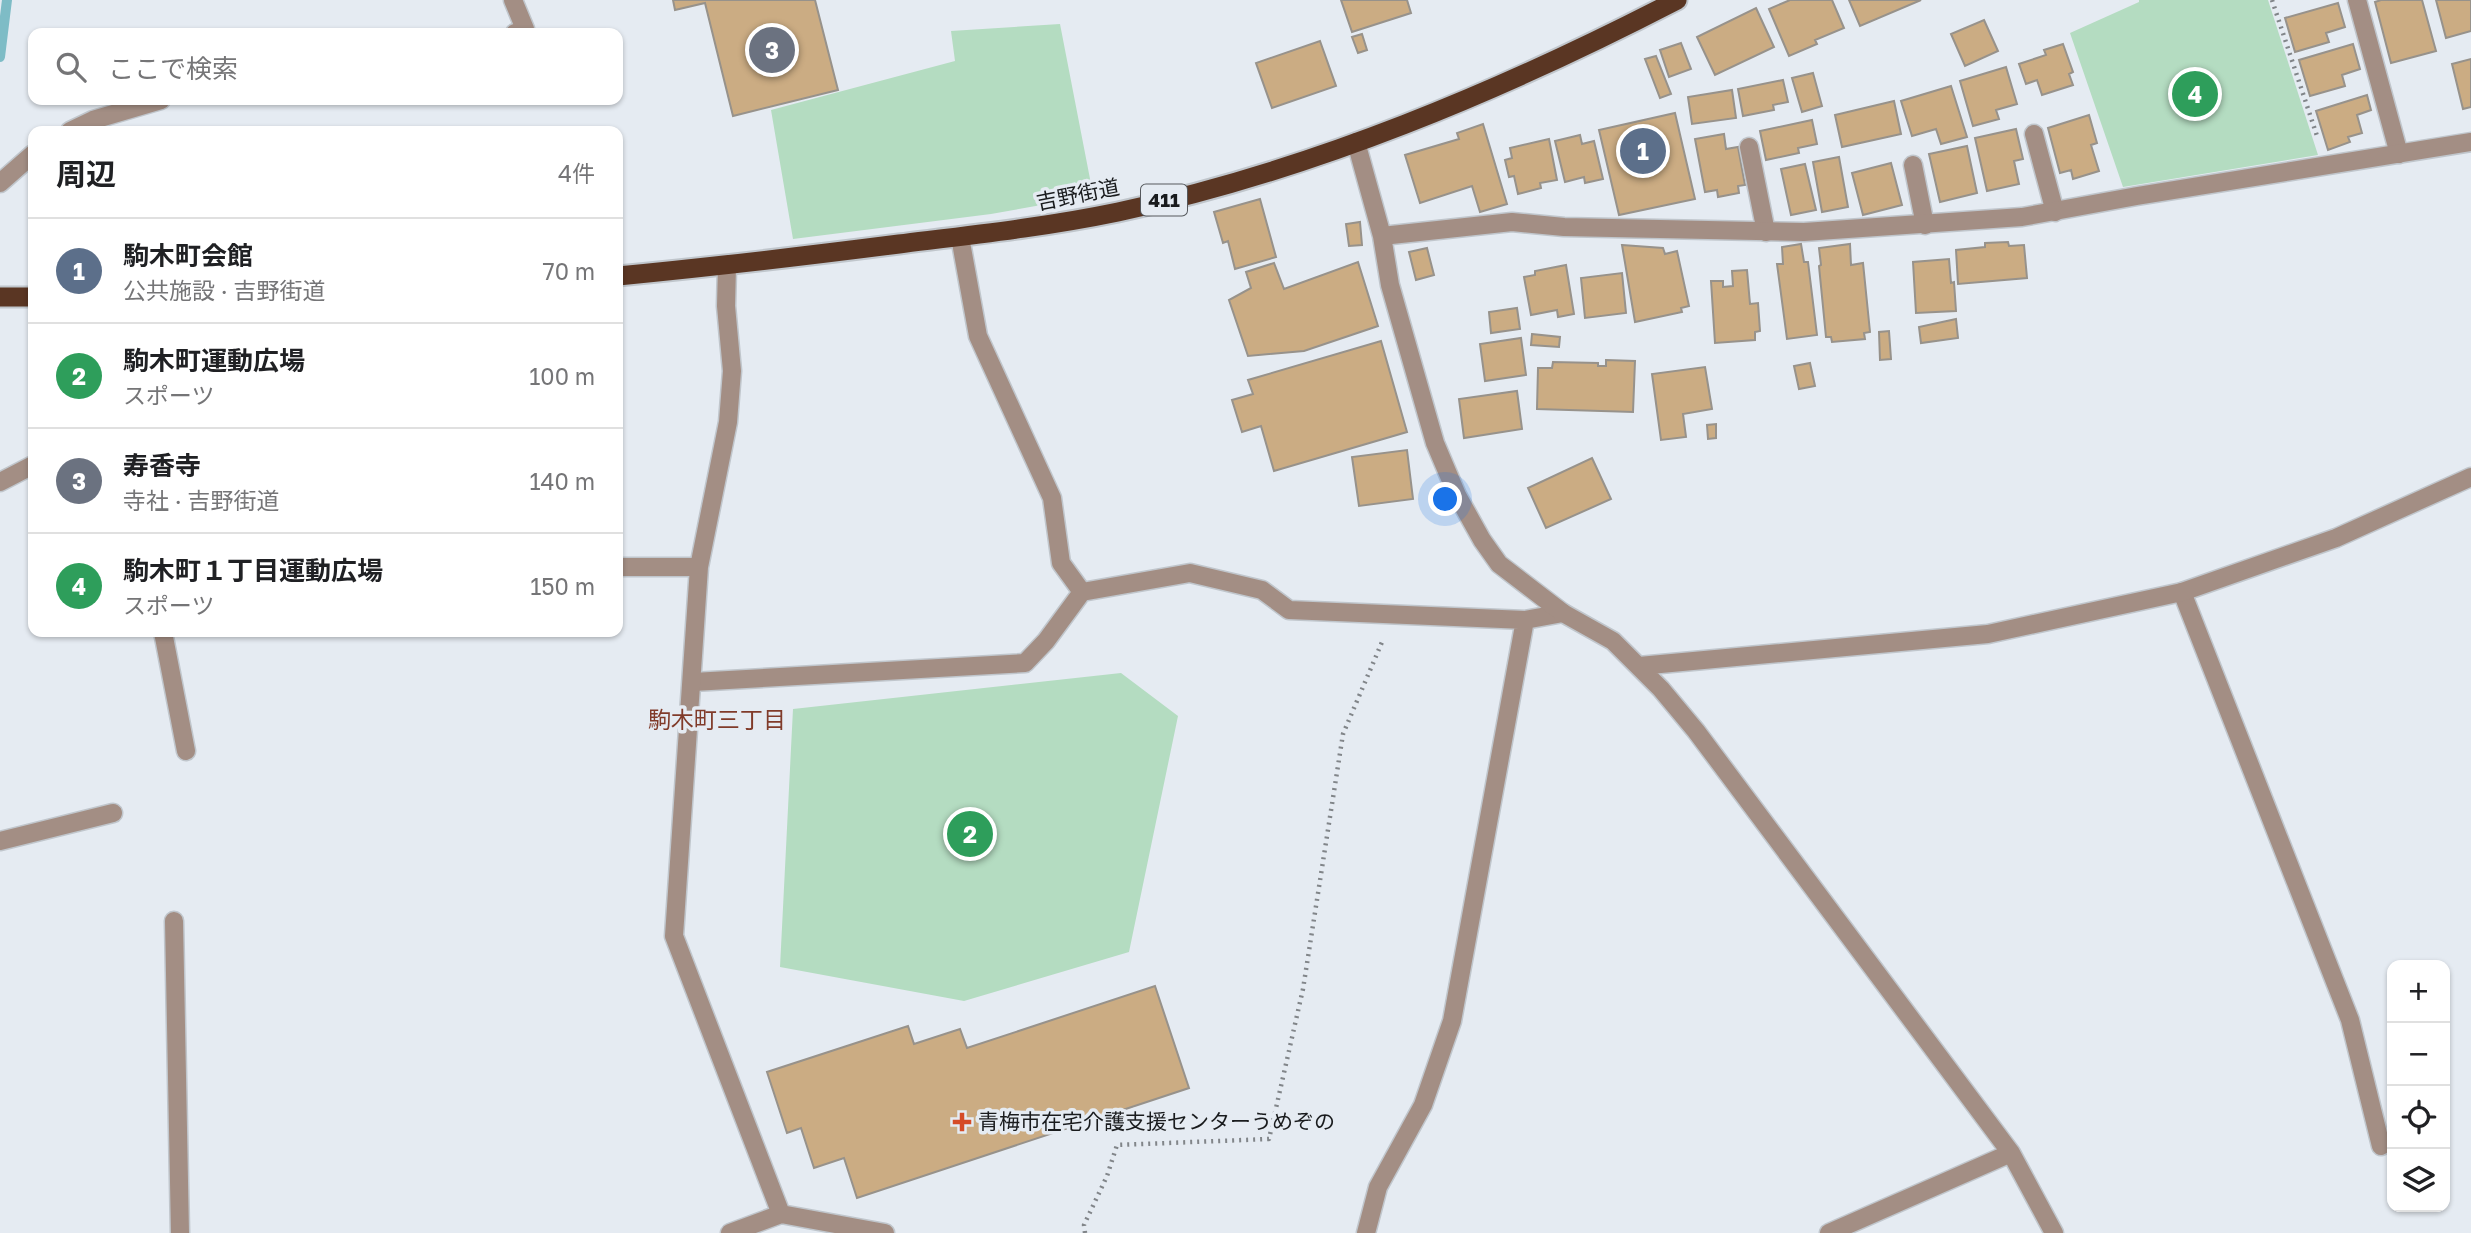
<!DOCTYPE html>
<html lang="ja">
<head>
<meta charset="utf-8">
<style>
  :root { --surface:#fff; --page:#f6f6f6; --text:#202124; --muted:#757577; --line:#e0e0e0; --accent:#d54b27 }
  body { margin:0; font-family:"Golos Text","Noto Sans JP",sans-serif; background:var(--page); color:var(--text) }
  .controls { position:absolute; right:21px; bottom:21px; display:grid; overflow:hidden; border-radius:14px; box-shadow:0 2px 5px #0004 }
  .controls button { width:63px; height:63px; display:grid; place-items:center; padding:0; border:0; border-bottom:2px solid var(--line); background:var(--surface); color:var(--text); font:35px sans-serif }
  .you { position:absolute; left:1446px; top:500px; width:24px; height:24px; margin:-18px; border:5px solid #fff; border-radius:50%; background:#1a73e8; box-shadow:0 0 0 10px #1a73e833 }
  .badge { display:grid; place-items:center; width:46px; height:46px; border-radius:50%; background:var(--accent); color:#fff; font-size:23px; font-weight:700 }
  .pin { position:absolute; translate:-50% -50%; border:4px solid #fff; box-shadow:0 2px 7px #0006 }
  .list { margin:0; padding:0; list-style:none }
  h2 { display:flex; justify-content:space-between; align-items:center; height:91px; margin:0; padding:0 28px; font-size:30px }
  h2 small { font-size:23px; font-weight:400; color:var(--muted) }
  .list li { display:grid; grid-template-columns:46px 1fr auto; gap:21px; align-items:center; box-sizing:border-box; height:105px; padding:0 28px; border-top:2px solid var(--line) }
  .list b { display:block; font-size:26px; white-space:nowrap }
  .list p { margin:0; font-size:23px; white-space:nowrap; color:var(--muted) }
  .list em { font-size:23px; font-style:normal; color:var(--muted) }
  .icon { flex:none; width:38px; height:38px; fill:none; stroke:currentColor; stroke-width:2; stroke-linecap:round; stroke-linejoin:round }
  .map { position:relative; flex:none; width:2471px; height:1233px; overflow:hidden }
  .search { position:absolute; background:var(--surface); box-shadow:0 2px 5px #0004; left:28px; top:28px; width:595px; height:77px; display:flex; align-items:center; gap:18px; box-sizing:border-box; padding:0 24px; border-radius:14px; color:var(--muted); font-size:26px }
  .panel { position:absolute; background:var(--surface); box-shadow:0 2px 5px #0004; left:28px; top:126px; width:595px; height:511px; border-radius:14px }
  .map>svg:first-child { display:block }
  .green { fill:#b4dcc1 }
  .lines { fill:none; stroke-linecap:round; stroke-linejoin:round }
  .stream { stroke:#7ebcc6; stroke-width:10 }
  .building { fill:#cbac83; stroke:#97928b; stroke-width:2 }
  .service-casing { stroke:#c0c6cc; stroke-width:21 }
  .minor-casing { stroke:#c0c6cc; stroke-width:21 }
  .trunk-casing { stroke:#c0c6cc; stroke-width:23 }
  .path { stroke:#818589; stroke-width:4.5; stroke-dasharray:2 5; stroke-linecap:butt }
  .service { stroke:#a38e84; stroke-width:18 }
  .minor { stroke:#a38e84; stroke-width:18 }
  .trunk { stroke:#5a3623; stroke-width:19 }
  .poi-dot { fill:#d54b27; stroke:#e5ebf2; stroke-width:2.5 }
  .labels { text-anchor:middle; stroke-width:7; stroke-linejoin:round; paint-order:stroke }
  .shield { fill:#e5ebf2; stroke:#56595d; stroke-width:2 }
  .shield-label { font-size:19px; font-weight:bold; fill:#191b1d }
  .street-label { font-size:21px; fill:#191b1d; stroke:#e5ebf2 }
  .poi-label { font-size:21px; fill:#191b1d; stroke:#e5ebf2; text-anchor:start }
  .neighbourhood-label { font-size:23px; fill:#803b2a; stroke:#e5ebf2 }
</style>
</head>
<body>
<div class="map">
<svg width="2471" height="1233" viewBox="0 0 2471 1233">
  <rect width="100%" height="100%" fill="#e5ebf2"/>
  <path class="green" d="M2139,0H2268L2318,155L2123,187L2070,33L2139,2Z
    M1060,24L1091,184L1075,199L991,214L793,239L771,110L955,61L951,31Z
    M1121,673L1178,716L1129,952L964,1001L780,967L793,709Z"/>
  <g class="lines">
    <path class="stream" d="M0,57L7,0"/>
  </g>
  <path class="building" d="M673,0H815L838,90L733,116L705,3L675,10Z
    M1341,0H1407L1411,13L1352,32Z
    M1790,0H1832L1844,28L1815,40L1817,44L1789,56L1769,9Z
    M1849,0H1921L1860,26Z
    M2381,0H2422L2436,51L2391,63L2375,2Z
    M2436,0H2471V31L2446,38Z
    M2338,3L2345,27L2326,33L2329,42L2295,52L2285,18Z
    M1756,8L1774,47L1715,75L1697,37Z
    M1984,20L1998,51L1965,66L1951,34Z
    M1362,34L1367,50L1358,53L1352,37Z
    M1320,41L1336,86L1272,108L1256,63Z
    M1681,43L1691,69L1669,77L1660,50Z
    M2063,44L2073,72L2069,74L2073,85L2042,95L2037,80L2026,84L2019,64L2046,55L2044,50Z
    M2353,44L2360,69L2342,75L2345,86L2310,96L2299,60Z
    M1656,56L1671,94L1660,98L1645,59Z
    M2471,59V107L2463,109L2452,64Z
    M2006,67L2017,104L1996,110L1999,119L1973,126L1960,81Z
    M1813,73L1822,106L1802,112L1792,78Z
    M1783,80L1788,102L1773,105L1774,110L1743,116L1738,89Z
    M1951,86L1967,137L1941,144L1936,129L1912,136L1901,101Z
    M1732,90L1736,118L1692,124L1688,97Z
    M2367,95L2371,110L2357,115L2362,133L2348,137L2350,142L2328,150L2316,111Z
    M1894,101L1901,134L1842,147L1835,115Z
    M1675,113L1695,199L1619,215L1599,130Z
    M2089,115L2097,143L2091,145L2099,171L2073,179L2071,170L2060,173L2048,128Z
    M1812,120L1817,144L1798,148L1799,153L1766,160L1760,131Z
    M1483,124L1507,204L1480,212L1472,186L1420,203L1405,155L1459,139L1457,133Z
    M2016,129L2023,159L2014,161L2019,184L1987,191L1975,138Z
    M1724,134L1726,149L1738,147L1745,185L1738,186L1739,193L1718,197L1717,190L1705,192L1695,139Z
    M1580,135L1582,144L1594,141L1603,179L1585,183L1584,177L1565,182L1555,141Z
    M1549,139L1557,180L1540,183L1541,188L1518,194L1514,176L1509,177L1505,160L1512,158L1510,148Z
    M1967,146L1977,193L1940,202L1929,154Z
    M1839,157L1848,207L1822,212L1813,162Z
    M1891,163L1902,205L1863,215L1852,173Z
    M1805,164L1816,210L1791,215L1781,169Z
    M1260,199L1276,257L1235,269L1228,241L1223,243L1214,212Z
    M1360,222L1362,245L1349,246L1346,224Z
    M2008,242L2009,246L2024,245L2027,278L1958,284L1956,250L1985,247V243Z
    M1801,244L1804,262H1808L1817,335L1787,339L1777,264H1783L1782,247Z
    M1850,244L1851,265L1863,263L1870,332L1864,333L1865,339L1832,342L1831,337H1826L1819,266L1821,265L1819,248Z
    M1622,245L1663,248L1665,254L1677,251L1689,306L1681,308L1682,312L1635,322Z
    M1427,248L1434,275L1416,280L1409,252Z
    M1949,259L1951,283L1954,282L1956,311L1916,313L1913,262Z
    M1358,262L1378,326L1304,351L1248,356L1229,300L1251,288L1246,272L1274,263L1284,289Z
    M1566,265L1574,314L1558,317L1557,310L1531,315L1524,277L1535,275V271Z
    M1747,270L1750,304L1758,303L1760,331L1755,332V340L1715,343L1711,281H1723V287L1733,286L1732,271Z
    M1622,273L1626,313L1585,318L1581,278Z
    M1517,308L1520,329L1491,333L1489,312Z
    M1956,319L1958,338L1921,343L1919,327Z
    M1889,331L1891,359L1880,360L1879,332Z
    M1532,334L1560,337L1559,347L1531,345Z
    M1521,338L1526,375L1485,381L1480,344Z
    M1381,341L1407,432L1274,471L1261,426L1242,432L1232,400L1253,394L1248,380Z
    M1606,360L1635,361L1633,412L1537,409L1538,368H1552L1553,362L1598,363V366H1606Z
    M1810,363L1815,386L1799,389L1794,366Z
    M1705,367L1712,409L1683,414L1686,437L1661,440L1652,374Z
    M1517,391L1522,429L1464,438L1459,399Z
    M1716,424V438L1708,439L1707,425Z
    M1407,450L1413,499L1359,506L1352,457Z
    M1592,458L1611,499L1546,528L1528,488Z
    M1155,986L1189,1088L857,1198L844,1158L814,1168L801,1128L787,1133L767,1072L908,1026L914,1044L960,1029L967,1048Z"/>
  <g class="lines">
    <g class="service-casing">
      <path id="service" d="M2357,0L2399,154
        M2034,134L2055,212
        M1749,147L1766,232
        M1913,165L1925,225
        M960,237L978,336L1052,498L1061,563L1082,592
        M0,482L33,465
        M2182,592L2350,1020L2381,1146
        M693,682L1025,663L1046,641L1082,592L1190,573L1262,590L1289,610L1525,620L1563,613
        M1366,1233L1378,1187L1423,1105L1452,1021L1525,620"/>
    </g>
    <g class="minor-casing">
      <path id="minor" d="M513,0L525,29L515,33
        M70,131L93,120L161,100
        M1356,142L1382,236L1390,285L1435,443L1457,495L1482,540L1499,564L1563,613L1613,641L1661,689L1696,731L2011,1153L2054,1233
        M0,183L33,154
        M1382,236L1512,222L1564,227L1804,232L2022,217L2137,196L2471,142
        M727,266L726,306L732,371L728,422L699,567L674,936L781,1214L885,1233
        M618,567H699
        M163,632L186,751
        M1639,666L1988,634L2182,592L2336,538L2471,477
        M0,841L113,813
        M174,921L180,1233
        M730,1233L781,1214
        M1829,1233L2011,1153"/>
    </g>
    <g class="trunk-casing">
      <path id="trunk" d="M618,276C712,267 805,256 899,244C972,235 1046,227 1118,212C1313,170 1501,91 1677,0
        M0,297H33"/>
    </g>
    <path class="path" d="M2272,0L2318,139
      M1085,1233L1084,1225L1107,1176L1117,1145L1269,1139L1303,989L1343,734L1382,642"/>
    <use href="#service" class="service"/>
    <use href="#minor" class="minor"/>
    <use href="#trunk" class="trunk"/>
  </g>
  <path class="poi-dot" d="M958.5 1111.5h7v7h7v7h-7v7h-7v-7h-7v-7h7z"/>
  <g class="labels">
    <rect class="shield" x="1141" y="184.5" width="46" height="31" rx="5"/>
    <g class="shield-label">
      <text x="1164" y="207">411</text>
    </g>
    <g class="street-label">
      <text transform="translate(1078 195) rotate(-11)" y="7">吉野街道</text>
    </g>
    <g class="poi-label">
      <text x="978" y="1129">青梅市在宅介護支援センターうめぞの</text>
    </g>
    <g class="neighbourhood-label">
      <text x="717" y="728">駒木町三丁目</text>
    </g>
  </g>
</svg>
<div class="controls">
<button>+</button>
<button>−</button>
<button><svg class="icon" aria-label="locate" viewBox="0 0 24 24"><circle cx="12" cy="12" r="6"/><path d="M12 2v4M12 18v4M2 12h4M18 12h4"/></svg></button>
<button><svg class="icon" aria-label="layers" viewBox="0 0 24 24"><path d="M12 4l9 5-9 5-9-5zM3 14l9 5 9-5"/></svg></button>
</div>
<div class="you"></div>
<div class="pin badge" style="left:1643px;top:151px;background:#5c6f8a">1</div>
<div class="pin badge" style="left:970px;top:834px;background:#2e9e5b">2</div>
<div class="pin badge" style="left:772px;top:50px;background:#6b7280">3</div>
<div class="pin badge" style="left:2195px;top:94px;background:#2e9e5b">4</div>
<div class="search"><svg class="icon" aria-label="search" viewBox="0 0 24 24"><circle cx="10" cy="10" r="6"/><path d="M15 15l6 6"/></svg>ここで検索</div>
<section class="panel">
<h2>周辺<small>4件</small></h2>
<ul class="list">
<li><span class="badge" style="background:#5c6f8a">1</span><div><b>駒木町会館</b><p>公共施設 · 吉野街道</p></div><em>70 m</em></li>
<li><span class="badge" style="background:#2e9e5b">2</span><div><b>駒木町運動広場</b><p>スポーツ</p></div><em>100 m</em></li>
<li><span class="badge" style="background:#6b7280">3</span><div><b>寿香寺</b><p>寺社 · 吉野街道</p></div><em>140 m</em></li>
<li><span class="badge" style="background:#2e9e5b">4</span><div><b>駒木町１丁目運動広場</b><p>スポーツ</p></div><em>150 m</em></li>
</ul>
</section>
</div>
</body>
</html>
